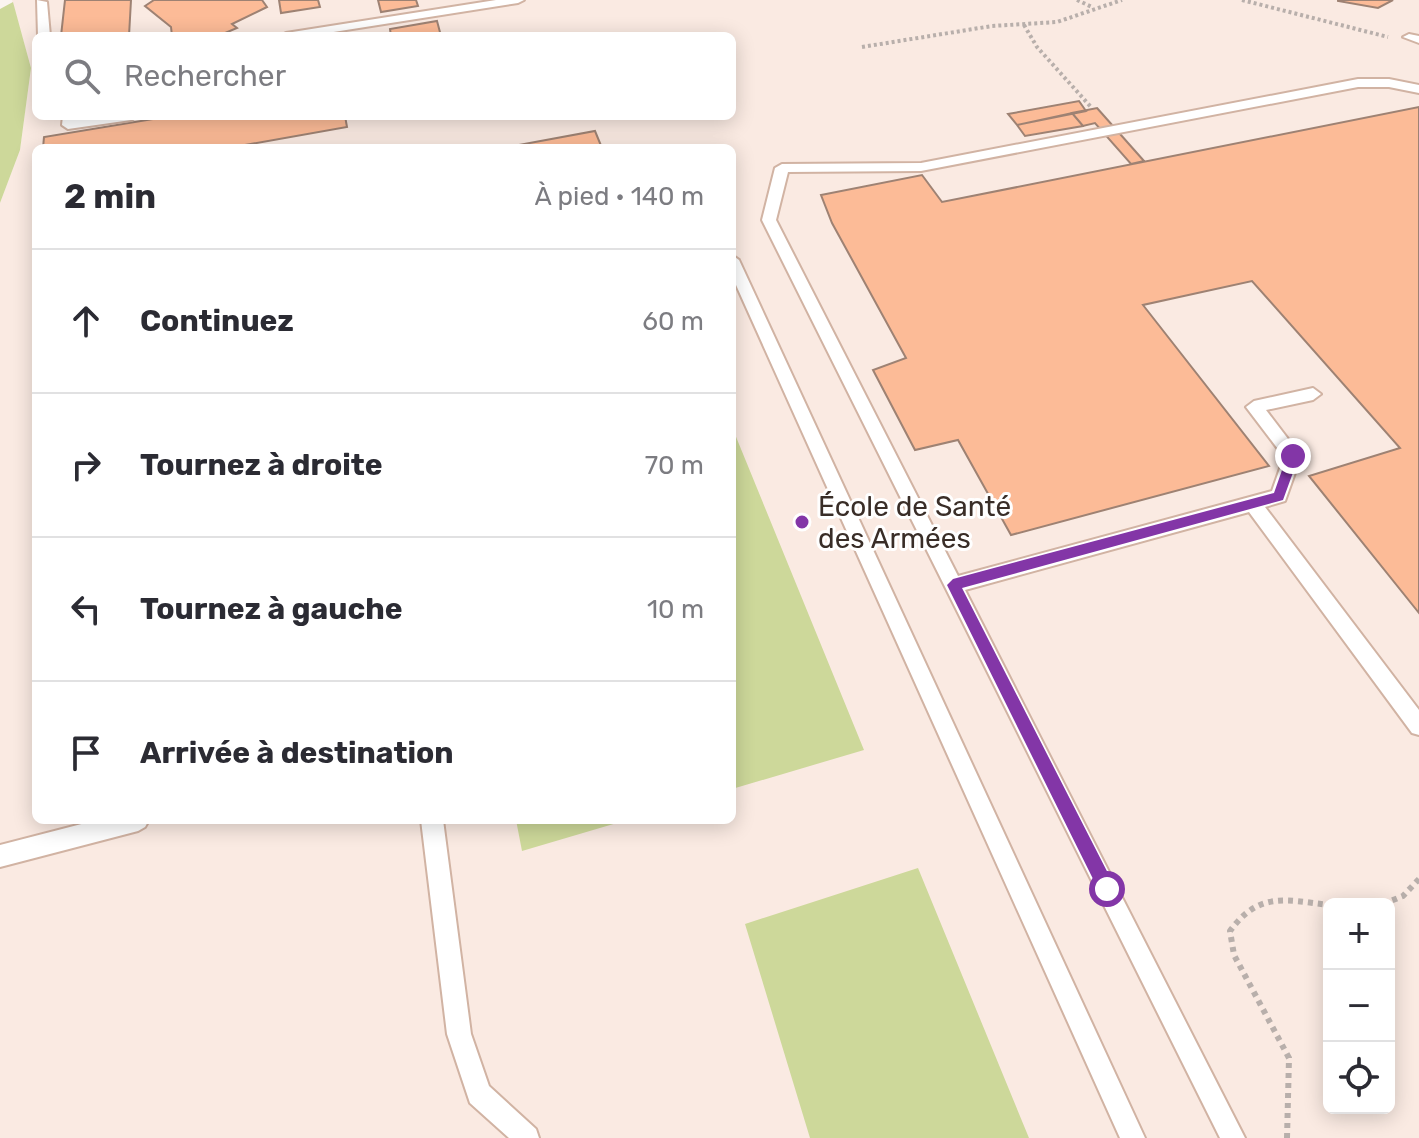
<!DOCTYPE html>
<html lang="fr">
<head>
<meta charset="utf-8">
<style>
  :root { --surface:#fff; --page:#f7f7f7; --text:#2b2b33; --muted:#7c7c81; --line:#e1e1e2 }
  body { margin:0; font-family:Rubik,sans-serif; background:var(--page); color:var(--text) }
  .controls { position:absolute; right:24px; bottom:24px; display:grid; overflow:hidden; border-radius:12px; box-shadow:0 4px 20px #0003 }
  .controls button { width:72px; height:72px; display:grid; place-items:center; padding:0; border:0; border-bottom:2px solid var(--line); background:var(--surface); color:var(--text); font:40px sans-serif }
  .stop { position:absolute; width:24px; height:24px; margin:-18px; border:6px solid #8336a7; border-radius:50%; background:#fff }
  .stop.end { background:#8336a7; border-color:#fff; box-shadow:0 2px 8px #0008 }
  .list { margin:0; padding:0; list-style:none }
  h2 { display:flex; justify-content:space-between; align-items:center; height:104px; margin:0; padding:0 32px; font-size:34px }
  h2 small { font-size:26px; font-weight:400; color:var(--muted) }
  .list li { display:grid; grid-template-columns:52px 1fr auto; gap:24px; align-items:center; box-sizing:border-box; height:144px; padding:0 32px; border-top:2px solid var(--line) }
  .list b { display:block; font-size:30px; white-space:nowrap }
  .list em { font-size:26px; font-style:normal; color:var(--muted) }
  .icon { flex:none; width:44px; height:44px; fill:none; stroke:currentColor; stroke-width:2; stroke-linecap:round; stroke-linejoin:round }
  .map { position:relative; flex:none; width:1419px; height:1138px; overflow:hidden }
  .search { position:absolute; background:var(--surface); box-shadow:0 4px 20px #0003; left:32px; top:32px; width:704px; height:88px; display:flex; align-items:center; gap:20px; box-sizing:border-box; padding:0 28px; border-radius:12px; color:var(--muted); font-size:30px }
  .panel { position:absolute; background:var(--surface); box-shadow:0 4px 20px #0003; left:32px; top:144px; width:704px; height:680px; border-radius:12px }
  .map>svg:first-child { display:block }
  .built { fill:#faeae2; fill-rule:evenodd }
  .green { fill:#cdd89a }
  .building { fill:#fcbb97; stroke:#9e8273; stroke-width:2 }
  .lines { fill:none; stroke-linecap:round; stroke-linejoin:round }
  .service-casing { stroke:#d1b3a3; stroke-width:4 }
  .path-far1 { stroke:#b8afab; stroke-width:4; stroke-dasharray:3 3; stroke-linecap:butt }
  .path { stroke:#b8afab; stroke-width:6; stroke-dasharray:5 5; stroke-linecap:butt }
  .service { fill:#fff; fill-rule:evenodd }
  .route { fill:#8336a7 }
  .poi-dot { fill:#8336a7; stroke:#fff; stroke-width:3 }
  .labels { text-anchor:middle; stroke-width:6; stroke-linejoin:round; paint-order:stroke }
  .poi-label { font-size:28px; fill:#392d27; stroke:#fff; text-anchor:start }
</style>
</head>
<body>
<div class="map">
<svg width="1419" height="1138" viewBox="0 0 1419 1138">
  <rect width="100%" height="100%" fill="#fbf4f1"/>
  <path class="built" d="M12,0H1419V1138H0V203L20,150L31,68ZM36,36H732V116H36ZM36,148H732V820H36ZM1329,904H1389V1108H1329Z"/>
  <path class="green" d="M13,2L31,68L20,150L0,203V9Z
    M732,427L864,750L732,789Z
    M516,820H627L522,851Z
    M918,868L1029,1138H810L745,924Z"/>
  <path class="building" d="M65,0H131L129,36H61Z
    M154,0H262L267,7L232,24L237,28L218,36H172L171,27L145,6Z
    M279,0H318L320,7L281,13Z
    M378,0H416L418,6L381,12Z
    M1393,0L1378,8L1338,1V0Z
    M437,21L441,36H391L390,29Z
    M1079,101L1086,111L1017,125L1008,114Z
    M1419,107V613L1309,476L1400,448L1252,281L1143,305L1269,466L1011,535L958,440L915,450L873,370L906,358L832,223L821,195L922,175L942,202Z
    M1097,108L1144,161L1131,164L1095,123L1083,126L1072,113Z
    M1072,113L1083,126L1025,136L1017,125Z
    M171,116H345L347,127L228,148H43L44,137Z
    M595,131L602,148H503Z"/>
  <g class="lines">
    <g class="service-casing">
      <path id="service" d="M37,0L47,2L50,36H38Z
        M496,0H524L518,3L308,36H280L286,33Z
        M1409,34L1419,36V43L1403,37Z
        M1358,79H1389L1419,85V93L1389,87H1358L921,171L788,172L776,220L958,576L1272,491L1284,457L1246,407L1254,401L1313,388L1321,394L1313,400L1266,410L1301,456L1285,501L1265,507L1419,710V735L1412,733L1249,512L965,590L1245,1138H1220L762,220L775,168L782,164L921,163Z
        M63,116H75V120L137,116L131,120L68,129L62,125Z
        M732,255L739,260L1145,1138H1120L732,276Z
        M97,820H149L145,827L138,831L0,867V845Z
        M421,820H443L471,1034L489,1086L536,1129L539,1138H509L470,1103L447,1034Z"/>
    </g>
    <path class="path-far1" d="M1077,0L1092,7
      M1242,0L1388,37
      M1024,25L1037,47L1091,107
      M862,47L992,26L1057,22L1122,0"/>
    <path class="path" d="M1383,904L1403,896L1419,879
      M1287,1138L1289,1058L1234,955L1230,931C1259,891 1286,900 1329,905"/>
    <use href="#service" class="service"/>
  </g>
  <path class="route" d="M1293,451L1299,456L1283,500L962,588L1113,883V895H1101L947,585L953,579L1274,493L1287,456Z"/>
  <circle class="poi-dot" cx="802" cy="522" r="8"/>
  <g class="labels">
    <g class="poi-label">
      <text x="818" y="516">École de Santé<tspan x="818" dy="32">des Armées</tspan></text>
    </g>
  </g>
</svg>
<div class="controls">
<button>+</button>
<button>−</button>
<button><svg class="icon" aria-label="locate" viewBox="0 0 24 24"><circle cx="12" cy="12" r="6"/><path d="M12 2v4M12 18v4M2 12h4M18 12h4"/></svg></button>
</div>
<div class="stop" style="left:1107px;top:889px"></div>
<div class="stop end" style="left:1293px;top:456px"></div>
<div class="search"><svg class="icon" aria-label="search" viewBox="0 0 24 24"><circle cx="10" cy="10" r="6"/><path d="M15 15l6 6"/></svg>Rechercher</div>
<section class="panel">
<h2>2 min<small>À pied · 140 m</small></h2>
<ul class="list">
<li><svg class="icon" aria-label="ahead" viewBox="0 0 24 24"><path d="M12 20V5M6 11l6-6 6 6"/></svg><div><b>Continuez</b></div><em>60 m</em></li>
<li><svg class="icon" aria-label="right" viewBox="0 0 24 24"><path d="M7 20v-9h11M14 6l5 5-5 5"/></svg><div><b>Tournez à droite</b></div><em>70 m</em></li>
<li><svg class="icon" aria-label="left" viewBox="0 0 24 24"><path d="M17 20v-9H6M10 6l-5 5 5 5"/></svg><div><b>Tournez à gauche</b></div><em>10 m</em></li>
<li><svg class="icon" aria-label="arrive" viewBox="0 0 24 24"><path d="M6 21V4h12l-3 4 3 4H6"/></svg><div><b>Arrivée à destination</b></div></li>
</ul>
</section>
</div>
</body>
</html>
